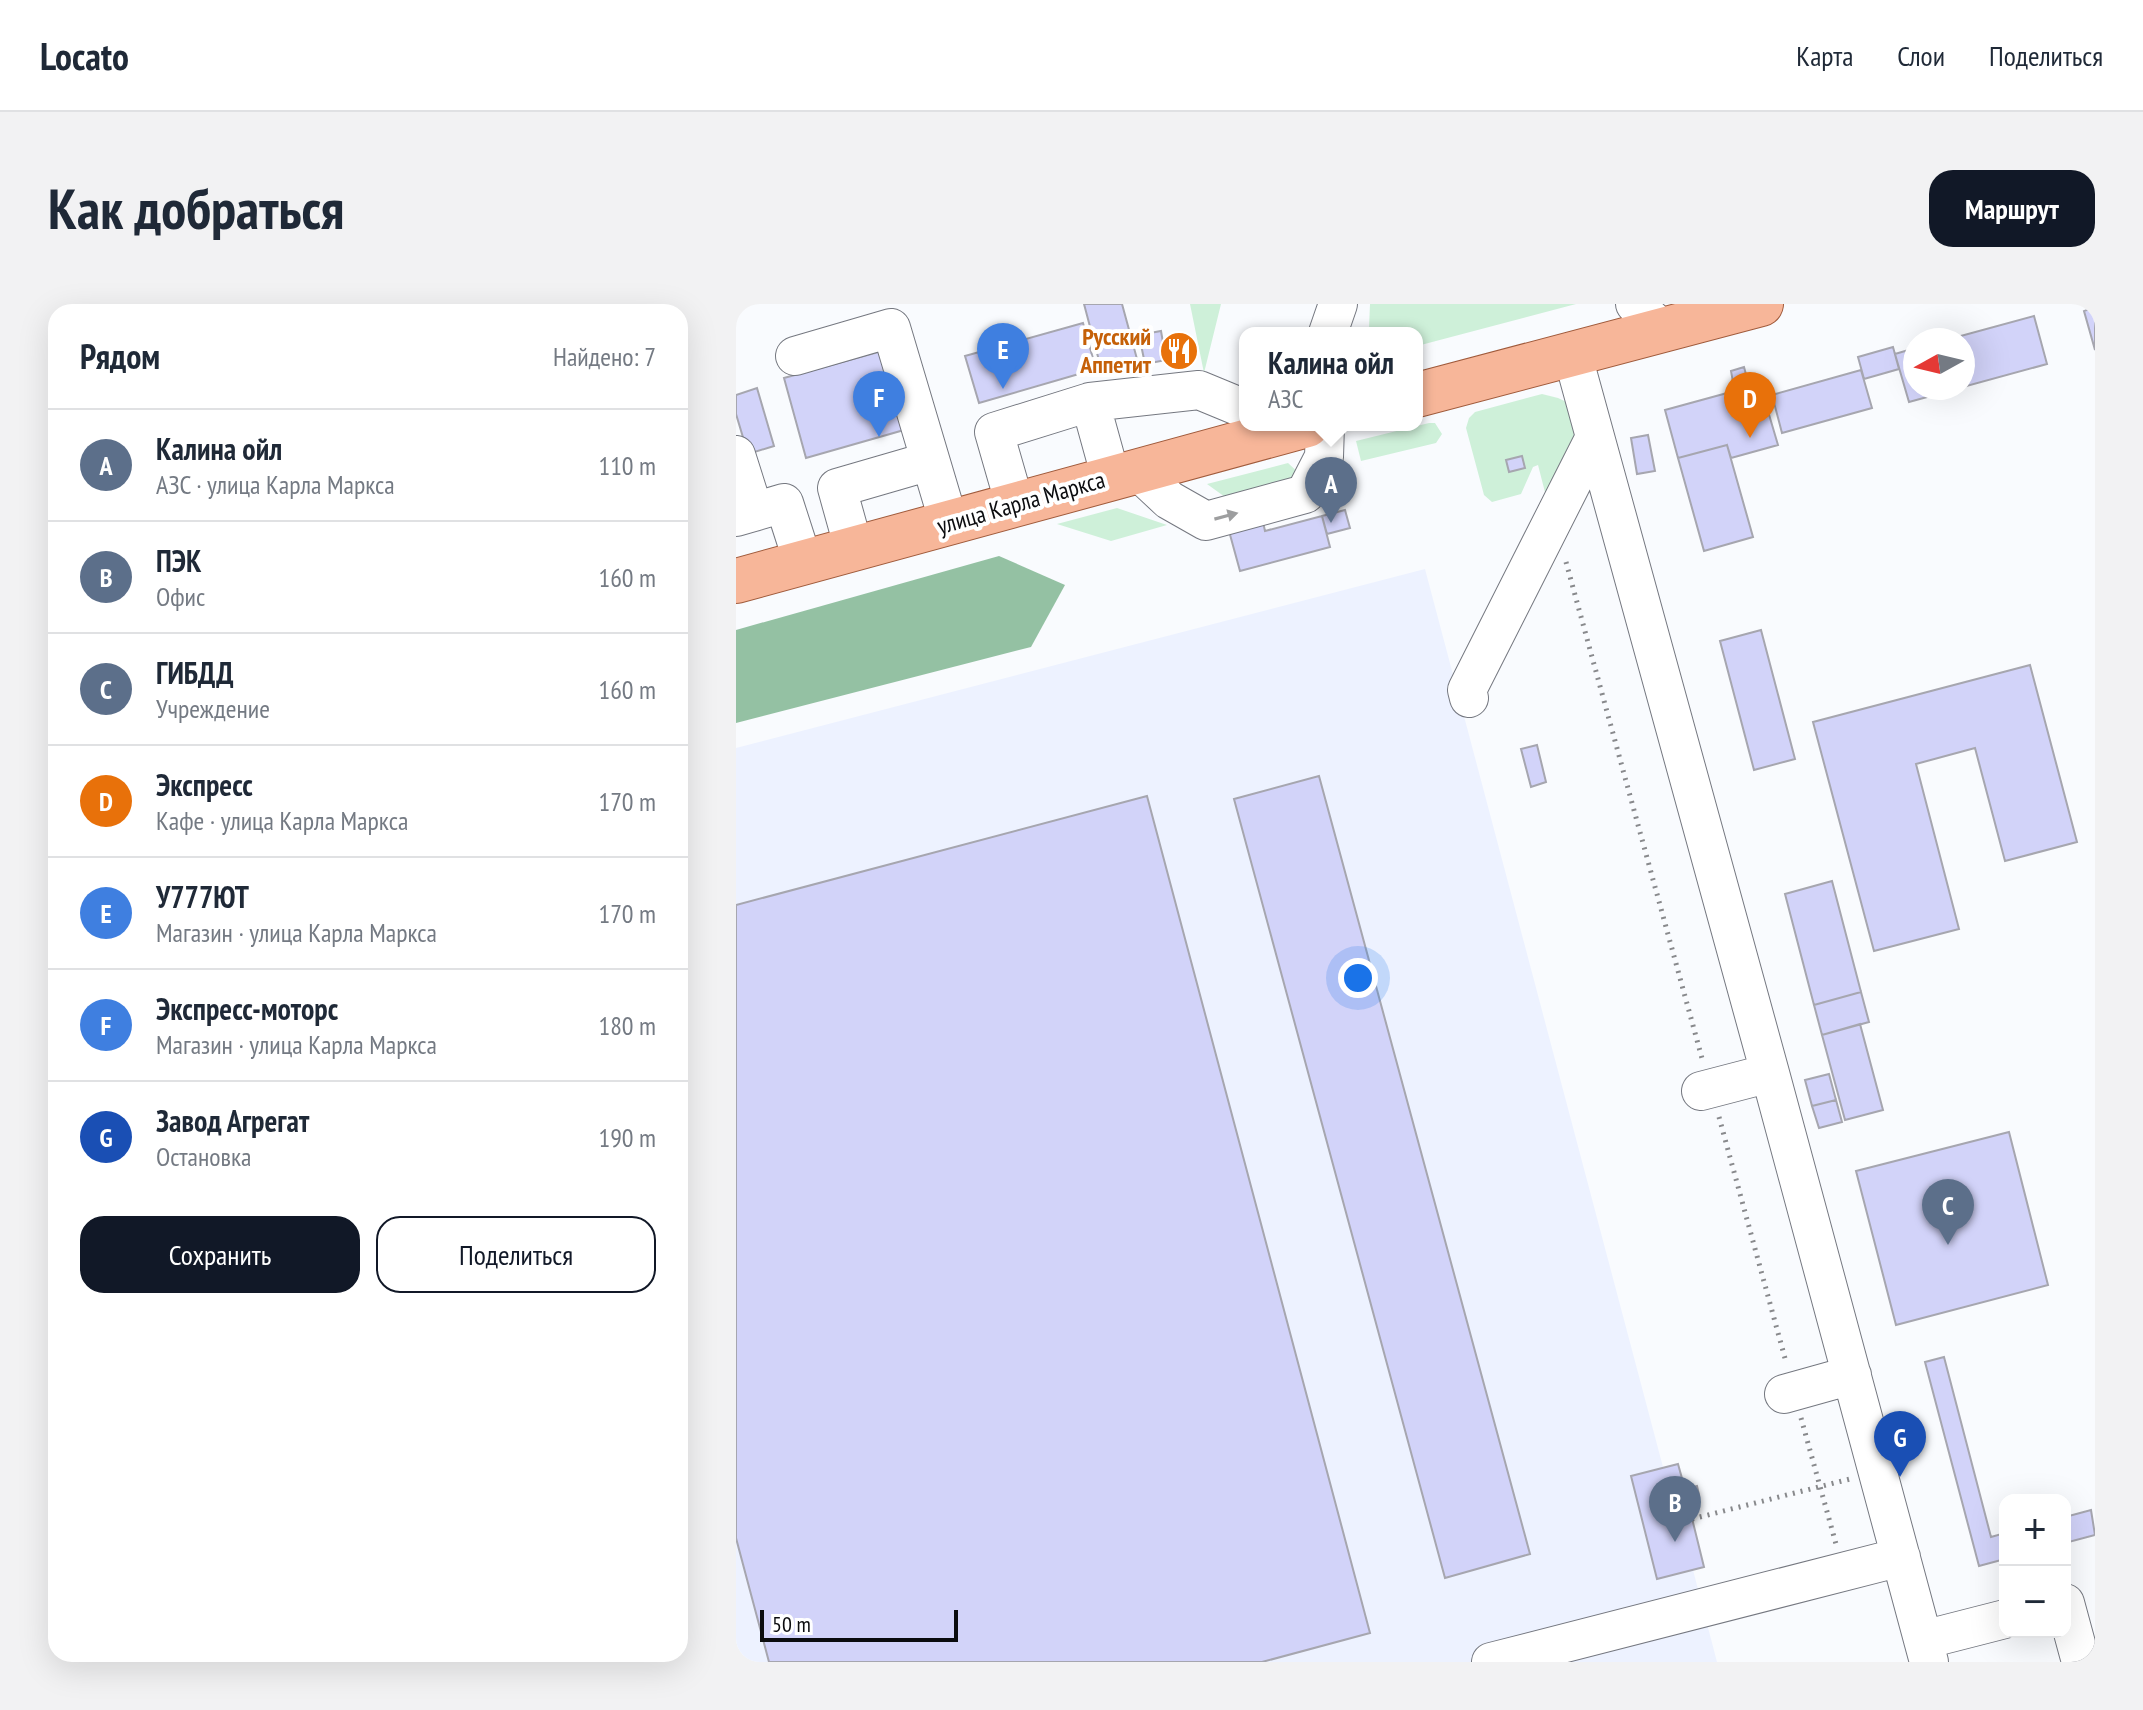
<!DOCTYPE html>
<html lang="ru">
<head>
<meta charset="utf-8">
<style>
  :root { --surface:#fff; --page:#f2f2f3; --text:#1f2937; --muted:#747a83; --line:#e0e1e3; --accent:#111827 }
  body { margin:0; font-family:"PT Sans Narrow",sans-serif; background:var(--page); color:var(--text) }
  .controls { position:absolute; right:24px; bottom:24px; display:grid; overflow:hidden; border-radius:16px; box-shadow:0 8px 32px #0002 }
  .controls button { width:72px; height:72px; display:grid; place-items:center; padding:0; border:0; border-bottom:2px solid var(--line); background:var(--surface); color:var(--text); font:40px sans-serif }
  .compass { position:absolute; left:1167px; top:24px; width:72px; height:72px; border-radius:50%; background:var(--surface); box-shadow:0 8px 32px #0002; rotate:262deg }
  .scale { position:absolute; left:24px; bottom:20px; width:198px; box-sizing:border-box; padding-left:8px; border:4px solid #0b0c0f; border-top:0; font-size:22px; line-height:28px; white-space:nowrap; color:#0b0c0f; -webkit-text-stroke:6px #fff; paint-order:stroke }
  .you { position:absolute; left:622px; top:674px; width:28px; height:28px; margin:-20px; border:6px solid #fff; border-radius:50%; background:#1a73e8; box-shadow:0 0 0 12px #1a73e833 }
  .badge { display:grid; place-items:center; width:52px; height:52px; border-radius:50%; background:var(--accent); color:#fff; font-size:26px; font-weight:700 }
  .pin { position:absolute; translate:-50% -66px; filter:drop-shadow(0 2px 4px #0008) }
  .pin::after { content:''; position:absolute; top:42px; width:28px; height:24px; background:inherit; clip-path:polygon(0 0,100% 0,50% 100%) }
  .popup { position:absolute; left:503px; top:23px; width:184px; height:104px; box-sizing:border-box; display:grid; place-content:center; border-radius:16px; background:var(--surface); filter:drop-shadow(0 2px 6px #0005); font-size:26px; white-space:nowrap; color:var(--muted) }
  .popup b { font-size:30px; color:var(--text) }
  .popup::after { content:''; position:absolute; left:50%; top:100%; margin-left:-16px; border:16px solid transparent; border-top-color:var(--surface) }
  .list { margin:0; padding:0; list-style:none }
  h2 { display:flex; justify-content:space-between; align-items:center; height:104px; margin:0; padding:0 32px; font-size:34px }
  h2 small { font-size:26px; font-weight:400; color:var(--muted) }
  .list li { display:grid; grid-template-columns:52px 1fr auto; gap:24px; align-items:center; box-sizing:border-box; height:112px; padding:0 32px; border-top:2px solid var(--line) }
  .list b { display:block; font-size:30px; white-space:nowrap }
  .list p { margin:0; font-size:26px; white-space:nowrap; color:var(--muted) }
  .list em { font-size:26px; font-style:normal; color:var(--muted) }
  .actions { display:flex; gap:16px; padding:24px 32px }
  .actions a { flex:1; padding:18px 0; border:2px solid var(--accent); border-radius:24px; text-align:center; font-size:28px; color:var(--accent) }
  .actions .main { background:var(--accent); color:#fff }
  .map { position:relative; flex:none; width:1359px; height:1358px; overflow:hidden; border-radius:24px }
  header { display:flex; align-items:center; gap:48px; box-sizing:border-box; height:112px; padding:0 40px; background:var(--surface); border-bottom:2px solid var(--line) }
  header strong { font-size:38px }
  nav { display:flex; gap:44px; margin-inline-start:auto; font-size:28px }
  .intro { display:flex; align-items:center; justify-content:space-between; box-sizing:border-box; height:192px; padding:0 48px }
  h1 { margin:0; font-size:56px }
  .button { padding:20px 36px; border-radius:24px; background:var(--accent); color:#fff; font-size:28px; font-weight:700 }
  main { display:flex; gap:48px; padding:0 48px }
  aside { flex:1; background:var(--surface); border-radius:24px; box-shadow:0 8px 32px #0002 }
  .map>svg:first-child { display:block }
  .built { fill:#edf2ff }
  .green { fill:#cef0d9 }
  .forest { fill:#94c1a3 }
  .building { fill:#d2d3f9; stroke:#a6a6af; stroke-width:2 }
  .lines { fill:none; stroke-linecap:round; stroke-linejoin:round }
  .minor-casing { stroke:#757880; stroke-width:40 }
  .major-casing { stroke:#a05b3c; stroke-width:46 }
  .path { stroke:#88898c; stroke-width:5; stroke-dasharray:2 6; stroke-linecap:butt }
  .minor { stroke:#fff; stroke-width:38 }
  .major { stroke:#f7b699; stroke-width:44 }
  .oneway { fill:#9d9e9f }
  .labels { text-anchor:middle; stroke-width:8; stroke-linejoin:round; paint-order:stroke }
  .food-label { font-size:24px; font-weight:bold; fill:#c56008; stroke:#fff; text-anchor:end }
  .street-label { font-size:24px; fill:#0b0c0f; stroke:#fff }
</style>
</head>
<body>
<header>
<strong>Locato</strong>
<nav><a>Карта</a><a>Слои</a><a>Поделиться</a></nav>
</header>
<div class="intro"><h1>Как добраться</h1><a class="button">Маршрут</a></div>
<main>
<aside>
<h2>Рядом<small>Найдено: 7</small></h2>
<ul class="list">
<li><span class="badge" style="background:#5c6f8a">A</span><div><b>Калина ойл</b><p>АЗС · улица Карла Маркса</p></div><em>110 m</em></li>
<li><span class="badge" style="background:#5c6f8a">B</span><div><b>ПЭК</b><p>Офис</p></div><em>160 m</em></li>
<li><span class="badge" style="background:#5c6f8a">C</span><div><b>ГИБДД</b><p>Учреждение</p></div><em>160 m</em></li>
<li><span class="badge" style="background:#e8710a">D</span><div><b>Экспресс</b><p>Кафе · улица Карла Маркса</p></div><em>170 m</em></li>
<li><span class="badge" style="background:#3f7fe0">E</span><div><b>У777ЮТ</b><p>Магазин · улица Карла Маркса</p></div><em>170 m</em></li>
<li><span class="badge" style="background:#3f7fe0">F</span><div><b>Экспресс-моторс</b><p>Магазин · улица Карла Маркса</p></div><em>180 m</em></li>
<li><span class="badge" style="background:#1a4fb4">G</span><div><b>Завод Агрегат</b><p>Остановка</p></div><em>190 m</em></li>
</ul>
<div class="actions"><a class="main">Сохранить</a><a>Поделиться</a></div>
</aside>
<div class="map">
<svg width="1359" height="1358" viewBox="0 0 1359 1358">
  <rect width="100%" height="100%" fill="#f9fbfe"/>
  <path class="built" d="M689,265L927,1163L942,1160L949,1184L961,1182L963,1191L951,1194L968,1263L957,1266L981,1358H0V444Z"/>
  <path class="green" d="M454,0H485L468,69Z
    M634,0H840L681,42V29H638L633,24Z
    M806,90L822,94L841,103L853,133L811,196L802,161L797,163L785,190L756,198L748,191L730,124L733,114L739,108Z
    M693,119H699L706,130L700,139L625,157L620,137Z
    M552,159L567,173L489,193L471,180Z
    M381,204L431,221L375,237L321,220Z"/>
  <path class="forest" d="M263,252L329,281L295,343L0,419V326Z"/>
  <path class="building" d="M348,0H386L401,55L365,64Z
    M1359,3V46L1348,7Z
    M1298,12L1311,60L1227,83V36H1210Z
    M347,19L360,65L243,99L229,52Z
    M425,27L430,56L409,60L403,31Z
    M447,35L451,53L436,56L432,38Z
    M1157,43L1163,65L1128,75L1122,53Z
    M1179,44V84H1224L1173,98L1159,50Z
    M146,47L168,126L70,154L48,74Z
    M1008,63L1011,74L997,78L995,67Z
    M1125,66L1136,104L1046,129L1036,91Z
    M1024,80L1042,141L995,154L991,141L942,154L929,106Z
    M21,84L38,142L12,150L0,110V91Z
    M912,131L919,167L901,170L895,134Z
    M991,141L1017,233L968,247L942,154Z
    M786,152L789,164L773,168L770,156Z
    M609,206L614,224L591,230L586,212Z
    M586,212L594,243L504,267L493,227L527,218L529,227Z
    M1025,326L1059,455L1018,466L984,337Z
    M1294,361L1341,538L1269,557L1239,444L1180,460L1223,625L1138,647L1077,418Z
    M801,441L810,478L795,483L785,445Z
    M583,472L794,1250L709,1274L498,495Z
    M411,492L634,1329L526,1358H33L0,1234V601Z
    M1096,577L1125,688L1078,701L1049,590Z
    M1125,688L1133,718L1086,731L1078,701Z
    M1124,720L1147,806L1109,816L1086,731Z
    M1093,770L1100,796L1076,802L1069,776Z
    M1100,796L1106,818L1083,824L1076,802Z
    M1273,828L1312,981L1160,1021L1120,867Z
    M1208,1053L1255,1233L1269,1229V1255L1243,1262L1189,1058Z
    M942,1160L949,1185L961,1182L963,1191L951,1194L968,1263L921,1275L895,1172Z
    M1355,1206L1359,1231L1329,1239V1213Z"/>
  <g class="lines">
    <g class="minor-casing">
      <path id="minor" d="M899,0L926,26
        M592,29L602,0
        M836,49L1034,769L1193,1358
        M59,52L155,24L213,219
        M354,98L463,86L509,105
        M0,151L18,208
        M402,167L433,196L470,217L569,190L588,153L589,121
        M279,201L258,128L354,98L375,174
        M0,213L48,199L67,258
        M118,245L101,184L194,157
        M733,394L731,386L859,133
        M965,787L1034,769
        M1048,1090L1116,1071
        M1329,1299L1345,1358
        M1187,1336L1269,1315
        M755,1358L1165,1253"/>
    </g>
    <g class="major-casing">
      <path id="major" d="M681,91L1025,0
        M0,277L571,121"/>
    </g>
    <path class="path" d="M830,258L967,758
      M983,813L1050,1058
      M1065,1114L1100,1240
      M956,1215L1114,1175"/>
    <use href="#minor" class="minor"/>
    <use href="#major" class="major"/>
  </g>
  <defs><path id="oneway-solid" d="M-6-.8H1V-3.2L6.5 0L1 3.2V.8H-6Z" transform="scale(2)"/></defs>
  <use class="oneway" href="#oneway-solid" transform="translate(490 212) rotate(-15)"/>
  <defs>
    <g id="restaurant-disc" transform="scale(2)"><circle r="9.5" fill="#e8710a" stroke="#fff"/><path d="M-5-6h1v4h1v-4h1v4h1v-4h1v5L-1.5 .5V6h-2V.5L-5-1ZM5-6V6H3V1.5H1.5Q1.5-4 5-6Z" fill="#fff"/></g>
  </defs>
  <g fill-rule="evenodd">
    <use href="#restaurant-disc" x="443" y="47"/>
  </g>
  <g class="labels">
    <g class="food-label">
      <text x="415" y="41">Русский<tspan x="415" dy="28">Аппетит</tspan></text>
    </g>
    <g class="street-label">
      <text transform="translate(285 199) rotate(-16)" y="8">улица Карла Маркса</text>
    </g>
  </g>
</svg>
<div class="controls">
<button>+</button>
<button>−</button>
</div>
<svg class="compass" viewBox="-18 -18 36 36"><path d="M0-13l5 13h-10z" fill="#e53935"/><path d="M0 13l5-13h-10z" fill="#747a83"/></svg>
<div class="scale">50 m</div>
<div class="you"></div>
<div class="pin badge" style="left:595px;top:219px;background:#5c6f8a">A</div>
<div class="popup"><b>Калина ойл</b>АЗС</div>
<div class="pin badge" style="left:939px;top:1238px;background:#5c6f8a">B</div>
<div class="pin badge" style="left:1212px;top:941px;background:#5c6f8a">C</div>
<div class="pin badge" style="left:1014px;top:134px;background:#e8710a">D</div>
<div class="pin badge" style="left:267px;top:85px;background:#3f7fe0">E</div>
<div class="pin badge" style="left:143px;top:133px;background:#3f7fe0">F</div>
<div class="pin badge" style="left:1164px;top:1173px;background:#1a4fb4">G</div>
</div>
</main>
</body>
</html>
